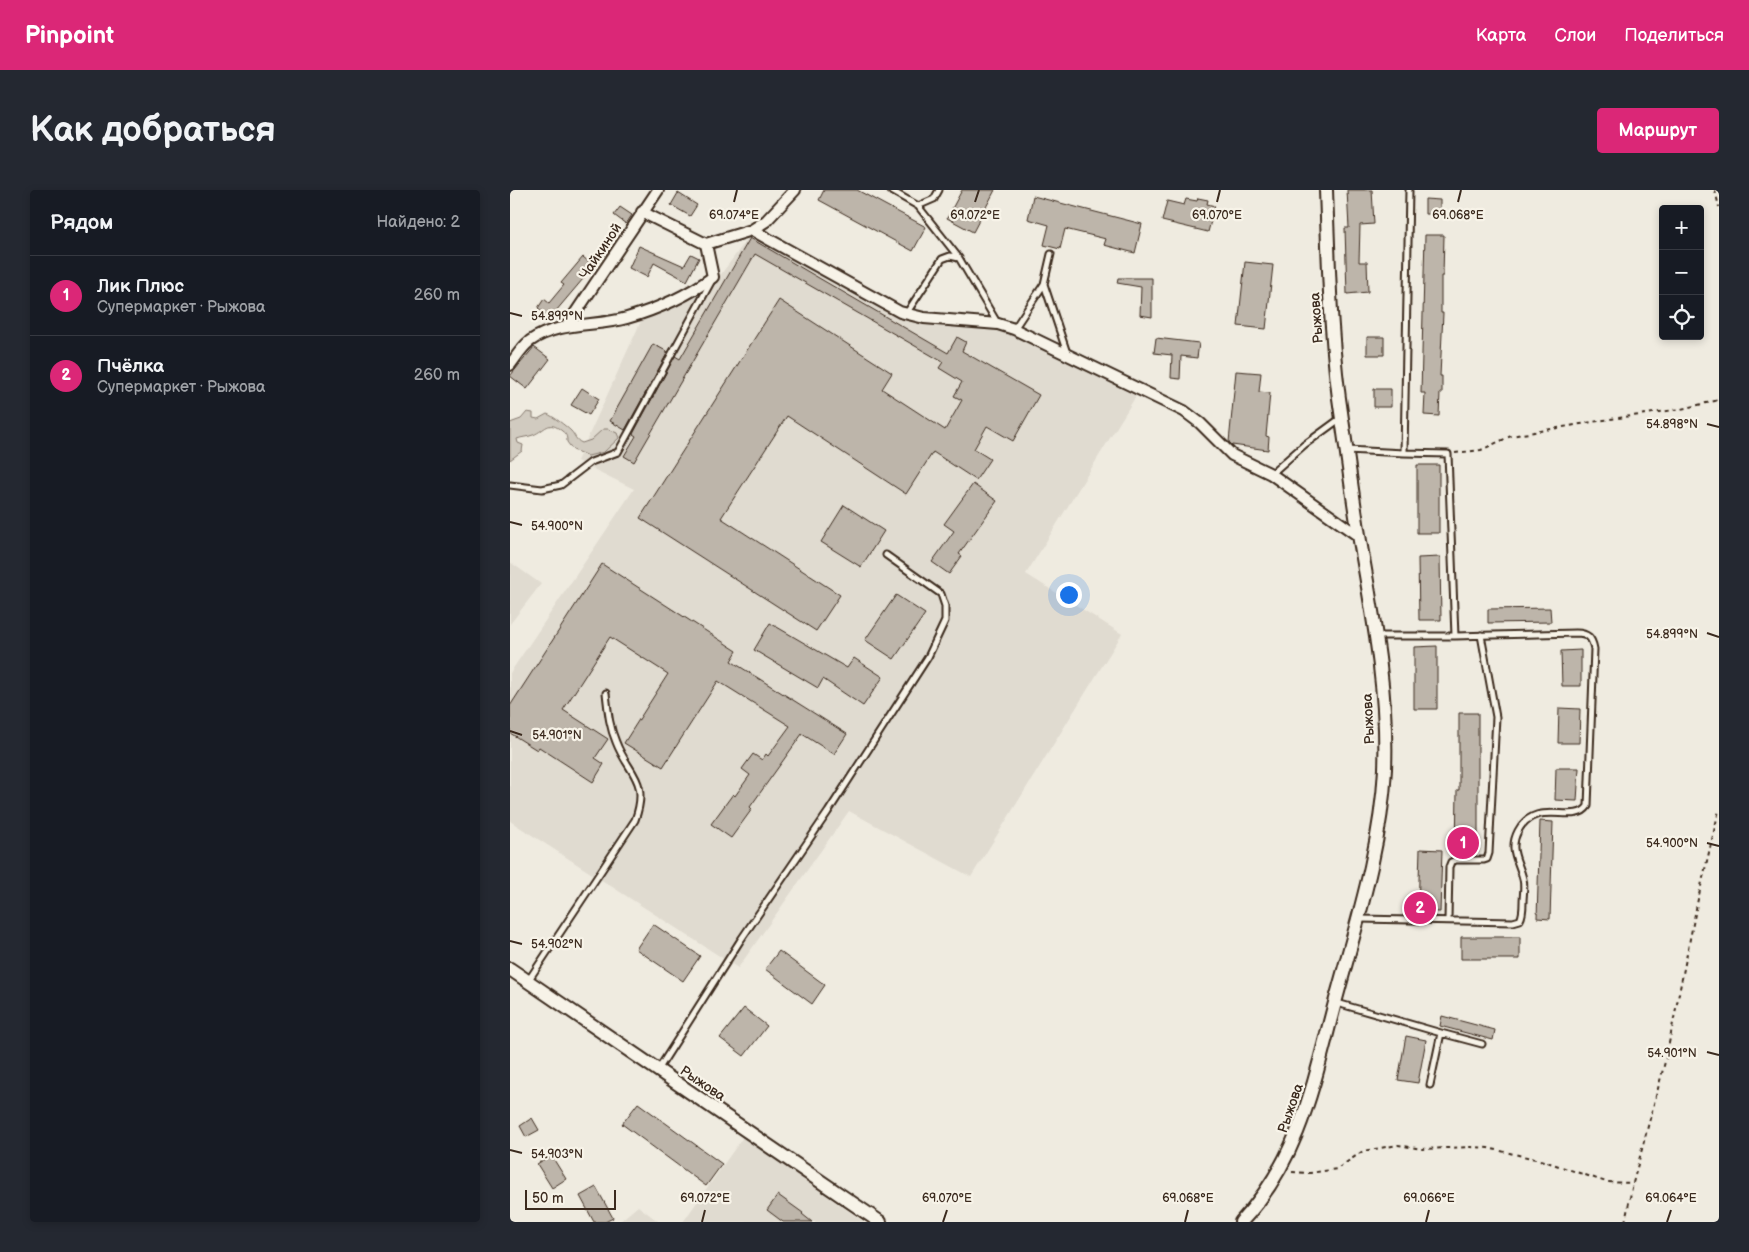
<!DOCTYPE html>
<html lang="ru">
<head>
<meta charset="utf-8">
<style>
  :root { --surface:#171b24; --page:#242831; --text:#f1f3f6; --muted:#9ea1a6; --line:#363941; --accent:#db2777 }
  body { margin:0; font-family:"Balsamiq Sans",sans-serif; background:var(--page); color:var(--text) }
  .controls { position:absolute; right:15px; top:15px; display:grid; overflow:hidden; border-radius:5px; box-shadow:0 2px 8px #0003 }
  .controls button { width:45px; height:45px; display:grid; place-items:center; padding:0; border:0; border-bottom:1px solid var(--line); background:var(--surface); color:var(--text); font:25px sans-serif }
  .scale { position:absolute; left:15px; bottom:12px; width:91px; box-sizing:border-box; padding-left:5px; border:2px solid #3b2a1e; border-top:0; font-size:14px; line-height:18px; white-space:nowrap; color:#3b2a1e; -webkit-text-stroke:4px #f7f3e8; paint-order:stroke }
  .you { position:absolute; left:558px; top:404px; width:18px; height:18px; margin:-12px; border:4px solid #fff; border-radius:50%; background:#1a73e8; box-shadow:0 0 0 8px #1a73e833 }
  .badge { display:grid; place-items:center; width:32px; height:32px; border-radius:50%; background:var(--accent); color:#fff; font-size:16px; font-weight:700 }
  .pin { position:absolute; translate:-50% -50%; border:2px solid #fff; box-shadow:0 1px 5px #0006 }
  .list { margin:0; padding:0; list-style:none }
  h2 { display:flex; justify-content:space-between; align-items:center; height:65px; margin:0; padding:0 20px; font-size:21px }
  h2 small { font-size:16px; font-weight:400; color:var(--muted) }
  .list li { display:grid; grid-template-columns:32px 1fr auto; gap:15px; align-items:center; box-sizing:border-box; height:80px; padding:0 20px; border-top:1px solid var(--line) }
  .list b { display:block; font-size:19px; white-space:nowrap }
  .list p { margin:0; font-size:16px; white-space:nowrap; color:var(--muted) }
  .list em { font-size:16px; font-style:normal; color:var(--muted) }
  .icon { flex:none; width:28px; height:28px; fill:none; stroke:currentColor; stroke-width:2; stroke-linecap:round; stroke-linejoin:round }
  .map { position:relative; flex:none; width:1209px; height:1032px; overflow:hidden; border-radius:5px }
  header { display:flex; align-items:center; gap:30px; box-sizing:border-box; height:70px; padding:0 25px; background:var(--accent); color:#fff }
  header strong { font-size:24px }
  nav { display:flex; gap:28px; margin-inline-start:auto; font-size:18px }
  .intro { display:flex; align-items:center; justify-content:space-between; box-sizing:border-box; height:120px; padding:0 30px }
  h1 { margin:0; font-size:35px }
  .button { padding:12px 22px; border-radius:5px; background:var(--accent); color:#fff; font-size:18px; font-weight:700 }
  main { display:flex; gap:30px; padding:0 30px }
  aside { flex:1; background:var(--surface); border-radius:5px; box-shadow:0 2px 8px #0003 }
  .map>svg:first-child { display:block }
  .built { fill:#e0dbd0 }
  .green { fill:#d1cbc0; stroke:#867a6f }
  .building { fill:#bdb5aa; stroke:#3b2a1e }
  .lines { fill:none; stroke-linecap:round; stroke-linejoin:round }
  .service-casing { stroke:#3b2a1e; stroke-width:9 }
  .minor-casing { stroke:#3b2a1e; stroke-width:14 }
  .tertiary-casing { stroke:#3b2a1e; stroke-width:16 }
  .path { stroke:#3b2a1e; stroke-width:2; stroke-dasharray:4 4; stroke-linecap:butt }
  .service { stroke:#f7f3e8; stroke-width:5 }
  .minor { stroke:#f7f3e8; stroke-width:10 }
  .tertiary { stroke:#f7f3e8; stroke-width:12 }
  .ticks { fill:none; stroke:#3b2a1e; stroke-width:2 }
  .labels { text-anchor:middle; stroke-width:4.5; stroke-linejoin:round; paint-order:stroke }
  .street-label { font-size:14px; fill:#3b2a1e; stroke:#f7f3e8 }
  .ticks-label { font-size:12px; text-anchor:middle; fill:#3b2a1e; stroke:#f7f3e8; stroke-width:4.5; stroke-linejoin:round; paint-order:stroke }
</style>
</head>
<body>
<header>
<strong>Pinpoint</strong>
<nav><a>Карта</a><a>Слои</a><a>Поделиться</a></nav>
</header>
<div class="intro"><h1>Как добраться</h1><a class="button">Маршрут</a></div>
<main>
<aside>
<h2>Рядом<small>Найдено: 2</small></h2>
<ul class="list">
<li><span class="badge">1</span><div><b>Лик Плюс</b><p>Супермаркет · Рыжова</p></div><em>260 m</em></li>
<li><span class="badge">2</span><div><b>Пчёлка</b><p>Супермаркет · Рыжова</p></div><em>260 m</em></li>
</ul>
</aside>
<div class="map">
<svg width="1209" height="1032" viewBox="0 0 1209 1032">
  <rect width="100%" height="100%" fill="#efebe0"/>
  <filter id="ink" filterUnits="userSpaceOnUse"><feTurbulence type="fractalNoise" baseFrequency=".02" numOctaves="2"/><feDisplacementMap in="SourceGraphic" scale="10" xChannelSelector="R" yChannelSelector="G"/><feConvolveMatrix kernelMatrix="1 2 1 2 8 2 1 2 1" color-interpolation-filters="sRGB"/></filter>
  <g filter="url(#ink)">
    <path class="built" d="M241,44L414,133L487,140L503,145L626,206L516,384L612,444L461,687L339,621L228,778L0,631V483L124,299L67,271L132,129L162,118L186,105L206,91Z
      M0,372L31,394L0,434Z
      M233,947L354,1032H173Z
      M128,1016L149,1032H109Z"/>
    <path class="green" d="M17,222L23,223V228L28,229L37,224C43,226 56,236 61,241C65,245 65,250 72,253L81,250L93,239H98L107,243L109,248L94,262L78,266L63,260L57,252C57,246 56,244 52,241C38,229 36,240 23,245C18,247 12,247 7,249L8,253L13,255L12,261L0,270V233L11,229Z"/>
    <path class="building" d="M314,0H347L416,37L403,61L309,10Z
      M452,0H485L463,42L437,28Z
      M837,0H862L864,34L850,35L849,72H857L858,102L837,104L835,38H839Z
      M168,3L187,15L180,26L161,15Z
      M523,6L632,34L625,63L594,55L596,49L555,39L550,59L534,55L539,35L518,29Z
      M688,8L698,10L697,14L705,16L698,42L652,31L657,11L674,15L676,9L687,11Z
      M915,9L930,10V24H915Z
      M110,17L122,25L116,34L104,25Z
      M915,45H934L933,86H931V123H933L930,186H932V203H930L929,226L914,225L915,203H911Z
      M240,48L438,163L447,147L456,152L452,161L529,205L503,251L477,236L464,259L480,269L466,290L423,262L396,304L277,226L211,328L330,405L306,441L130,328L269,110L382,183L372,199L435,240L452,210L444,206L452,192L429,178L433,172L245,64L124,272L114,266L126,246L123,244L165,166L170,169Z
      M129,56L174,76L181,64L189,68L177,91L144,73L137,87L119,78Z
      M73,67L84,76L40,128L28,118L34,109L39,113L54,95L51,93Z
      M735,72L763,75L756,139L728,136Z
      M608,88H642V127L630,125L631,97L607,93Z
      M857,147H874V165H857Z
      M646,148L689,153L687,168L671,166L670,189L661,188L662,165L644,163Z
      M143,154L158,162L115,240L100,231Z
      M24,157L40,169L17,199L0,186Z
      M726,181L751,183L749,202L760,203L756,246L759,247L758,260L722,255L719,252Z
      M72,198L89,209L79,225L61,215Z
      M864,199H881V217H864Z
      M907,275H929V343H907Z
      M463,294L487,311L449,364L452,366L439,384L422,372L444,341L434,334Z
      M334,315L374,341L351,377L311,352Z
      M930,367L931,430H909L908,368Z
      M92,374L227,461L221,471L337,544L324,564L292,544L240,617L242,619L221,648L201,634L223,604L225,606L240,585L232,579L243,564L252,570L256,564L258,566L280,536L208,491L153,577L114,553L158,484L100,447L53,520L98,549L85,568L94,574L83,592L29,557L27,560L0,543V516Z
      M386,405L415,424L384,469L355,450Z
      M1040,418L1041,432L978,433V419Z
      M260,433L337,478L344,468L373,487L353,516L313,489L308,498L244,460Z
      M927,456V519H904V457Z
      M1071,460V496H1052L1051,461Z
      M1049,518L1070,519L1069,553H1048Z
      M949,523H968V662L946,661L947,600H949Z
      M1046,578H1069L1067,611L1045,610Z
      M1030,631L1043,632L1040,729L1027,728Z
      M910,659L932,660L930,722L908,721Z
      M143,734L190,766L173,791L126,759Z
      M951,747H1010V769H951Z
      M269,761L315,795L302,814L255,779Z
      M234,818L257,836L234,866L210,848Z
      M932,826L985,840L983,850L930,836Z
      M896,846L916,850L908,893L888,890Z
      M128,913L212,974L196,996L112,934Z
      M22,928L29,940L16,947L10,936Z
      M41,965L56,989L42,998L27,974Z
      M86,997L103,1028L95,1032H84L70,1006Z
      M268,1005L293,1023L292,1024L302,1032H273L257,1020Z"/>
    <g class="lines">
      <g class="service-casing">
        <path id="service" d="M380,0L408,16L449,68
          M408,16L424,9L429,0
          M534,94L557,163
          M396,124L432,69L440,66L449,68L488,134
          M504,139L534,94L541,64
          M837,260L894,263
          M761,284L794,255L831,228
          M0,295L32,299L51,295L81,272L108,262L201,92
          M867,446H945L938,264L894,263L899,0
          M850,729L1003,732L1010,730C1013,725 1013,718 1013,712C1013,704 1015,696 1013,689C1009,671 998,660 1008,641C1026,607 1065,636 1078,616L1084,459C1082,448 1078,443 1066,443L945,446
          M938,730L939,677L941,672L946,670H974L977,669L979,663L986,527L971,445
          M18,791L125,630C140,589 118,584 106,552C99,536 98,520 96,503
          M827,813L931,843L920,895
          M931,843L972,854
          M148,880L230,751L318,622L418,467L435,431V416L431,404L376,365"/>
      </g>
      <g class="minor-casing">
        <path id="minor" d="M132,22L196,54
          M242,40L390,122L414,128L488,134L504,139L674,221L690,233L722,265L761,284L850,347
          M56,137L148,0
          M0,175C6,167 12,157 20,151C48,131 85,137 117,128C148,119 177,106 203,87L196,54L242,40L256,31L285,0"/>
      </g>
      <g class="tertiary-casing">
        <path id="tertiary" d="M0,779L370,1032
          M731,1032C787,972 802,901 822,824C843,744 871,662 875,579C878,502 863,426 850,351C843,310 838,270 832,229C820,153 819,77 816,0"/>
      </g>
      <path class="path" d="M1205,0L1209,17
        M945,263L971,260L1001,246L1094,230L1171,219L1209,210
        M782,982L800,983L827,979L853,961L888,955L912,959L961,957L978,958L1034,971L1096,992L1123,993
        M1115,1032L1123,993L1156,868L1188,709L1209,620"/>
      <use href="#service" class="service"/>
      <use href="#minor" class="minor"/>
      <use href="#tertiary" class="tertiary"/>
    </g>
  </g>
  <path class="ticks" d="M224,12L227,0M465,12L469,0M707,12L710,0M948,12L951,0M0,123L12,126M1197,234L1209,237M0,332L12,335M1197,443L1209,447M0,541L12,545M1197,653L1209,656M0,751L12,754M1197,862L1209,865M0,960L12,963M192,1032L195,1020M433,1032L437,1020M675,1032L678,1020M916,1032L919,1020M1157,1032L1161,1020"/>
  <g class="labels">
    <g class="street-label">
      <text transform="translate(90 61) rotate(-56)" y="5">Чайкиной</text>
      <text transform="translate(806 128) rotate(-94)" y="5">Рыжова</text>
      <text transform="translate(858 529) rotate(-93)" y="5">Рыжова</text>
      <text transform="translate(193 893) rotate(34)" y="5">Рыжова</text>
      <text transform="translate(780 918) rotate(-71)" y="5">Рыжова</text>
    </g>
  </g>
  <g class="ticks-label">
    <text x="224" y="29">69.074°E</text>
    <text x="465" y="29">69.072°E</text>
    <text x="707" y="29">69.070°E</text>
    <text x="948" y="29">69.068°E</text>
    <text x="47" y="130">54.899°N</text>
    <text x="1162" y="238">54.898°N</text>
    <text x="47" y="340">54.900°N</text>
    <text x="1162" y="448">54.899°N</text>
    <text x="47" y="549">54.901°N</text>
    <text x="1162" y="657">54.900°N</text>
    <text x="47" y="758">54.902°N</text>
    <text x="1162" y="867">54.901°N</text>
    <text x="47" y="968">54.903°N</text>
    <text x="195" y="1012">69.072°E</text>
    <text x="437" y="1012">69.070°E</text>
    <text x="678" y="1012">69.068°E</text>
    <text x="919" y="1012">69.066°E</text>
    <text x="1161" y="1012">69.064°E</text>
  </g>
</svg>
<div class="controls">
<button>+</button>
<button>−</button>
<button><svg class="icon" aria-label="locate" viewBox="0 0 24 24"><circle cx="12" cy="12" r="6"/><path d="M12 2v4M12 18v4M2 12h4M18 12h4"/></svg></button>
</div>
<div class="scale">50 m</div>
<div class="you"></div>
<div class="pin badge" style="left:953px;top:653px">1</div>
<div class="pin badge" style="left:910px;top:718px">2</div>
</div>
</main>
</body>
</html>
